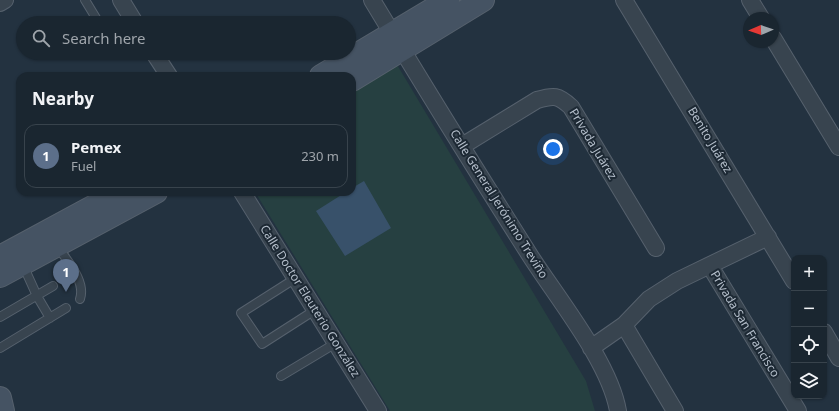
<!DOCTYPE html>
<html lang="en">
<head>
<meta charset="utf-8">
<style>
  :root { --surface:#1a2630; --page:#27323c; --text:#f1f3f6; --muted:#9fa5ab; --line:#38434c; --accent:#87befc }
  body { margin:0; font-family:"Noto Sans",sans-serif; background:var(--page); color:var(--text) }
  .controls { position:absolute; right:12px; bottom:12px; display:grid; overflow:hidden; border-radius:8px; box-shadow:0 1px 3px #0004 }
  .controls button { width:36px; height:36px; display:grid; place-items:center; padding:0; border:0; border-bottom:1px solid var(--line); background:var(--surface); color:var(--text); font:20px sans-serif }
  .compass { position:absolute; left:743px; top:12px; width:36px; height:36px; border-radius:50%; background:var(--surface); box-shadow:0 1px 3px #0004; rotate:268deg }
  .you { position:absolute; left:553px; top:149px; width:14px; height:14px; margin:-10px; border:3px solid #fff; border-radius:50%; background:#1a73e8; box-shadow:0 0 0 6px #1a73e833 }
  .badge { display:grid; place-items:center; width:26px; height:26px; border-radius:50%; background:var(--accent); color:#fff; font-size:13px; font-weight:700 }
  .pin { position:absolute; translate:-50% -33px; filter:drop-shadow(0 1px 2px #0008) }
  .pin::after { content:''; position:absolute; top:21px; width:14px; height:12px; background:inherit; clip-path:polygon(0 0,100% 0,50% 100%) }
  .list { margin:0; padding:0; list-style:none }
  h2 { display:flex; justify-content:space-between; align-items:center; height:52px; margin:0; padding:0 16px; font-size:17px }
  h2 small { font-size:13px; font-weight:400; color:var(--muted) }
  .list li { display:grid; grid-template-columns:26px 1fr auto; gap:12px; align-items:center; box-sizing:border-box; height:64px; margin:0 8px 8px; padding:0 8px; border:1px solid var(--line); border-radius:12px }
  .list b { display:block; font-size:15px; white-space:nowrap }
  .list p { margin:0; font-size:13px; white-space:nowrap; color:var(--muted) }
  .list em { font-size:13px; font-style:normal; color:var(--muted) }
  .icon { flex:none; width:22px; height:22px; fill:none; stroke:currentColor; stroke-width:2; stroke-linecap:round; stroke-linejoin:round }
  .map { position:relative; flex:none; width:839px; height:411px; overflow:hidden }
  .search { position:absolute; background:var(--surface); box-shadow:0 1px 3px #0004; left:16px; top:16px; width:340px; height:44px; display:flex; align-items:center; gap:10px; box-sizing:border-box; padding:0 14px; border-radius:22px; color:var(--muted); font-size:15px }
  .panel { position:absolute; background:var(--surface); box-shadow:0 1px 3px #0004; left:16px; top:72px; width:340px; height:124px; border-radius:12px }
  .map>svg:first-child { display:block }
  .green { fill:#264041 }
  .water { fill:#38516a }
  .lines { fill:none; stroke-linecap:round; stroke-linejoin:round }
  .lane-casing { stroke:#56616d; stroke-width:10 }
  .street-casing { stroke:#56616d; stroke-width:18 }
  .secondary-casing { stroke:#56616d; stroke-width:24 }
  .lane { stroke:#38444f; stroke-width:8 }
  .street { stroke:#38444f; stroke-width:16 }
  .secondary { stroke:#455363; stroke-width:22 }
  .labels { text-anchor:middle; stroke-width:4; stroke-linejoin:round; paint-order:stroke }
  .street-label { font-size:12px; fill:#b4beca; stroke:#1d2934 }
</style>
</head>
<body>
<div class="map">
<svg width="839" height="411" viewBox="0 0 839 411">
  <rect width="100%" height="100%" fill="#233240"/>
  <path class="green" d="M396,63L586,381L595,411H390L255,192H352V89Z"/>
  <path class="water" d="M364,181L391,228L345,256L316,211L346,192H352V188Z"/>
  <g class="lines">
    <g class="lane-casing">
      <path id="lane" d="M85,0L99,23
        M58,247C67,261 86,281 80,299
        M23,265L37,296L50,318
        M296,278L241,313L262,344L315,310
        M0,317L53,286
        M0,348L66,308
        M281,376L336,343"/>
    </g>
    <g class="street-casing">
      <path id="street" d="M121,0L135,23
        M372,0C424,86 477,172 531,257C558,299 610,363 618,411
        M624,0L794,281
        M750,0L761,18
        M0,3L5,0
        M773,38L839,147
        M154,53L169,76
        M462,146L537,100C554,95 558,95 571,107L656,248
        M242,192L378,411
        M710,266L798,411
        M624,325L675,411
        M824,332L839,358
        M591,348L624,325L649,299L677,281L768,237"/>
    </g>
    <g class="secondary-casing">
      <path id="secondary" d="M321,76L448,0
        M352,80L483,0
        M0,257L120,192
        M0,276L156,192
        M0,398L3,411"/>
    </g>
    <use href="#lane" class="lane"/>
    <use href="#street" class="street"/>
    <use href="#secondary" class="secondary"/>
  </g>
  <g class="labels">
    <g class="street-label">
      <text transform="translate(710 140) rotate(59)" y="4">Benito Juárez</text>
      <text transform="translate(593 144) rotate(59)" y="4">Privada Juárez</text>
      <text transform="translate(499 204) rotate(58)" y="4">Calle General Jerónimo Treviño</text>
      <text transform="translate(310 301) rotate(58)" y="4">Calle Doctor Eleuterio González</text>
      <text transform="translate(745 324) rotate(59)" y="4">Privada San Francisco</text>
    </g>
  </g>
</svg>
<div class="controls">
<button>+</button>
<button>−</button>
<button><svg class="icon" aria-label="locate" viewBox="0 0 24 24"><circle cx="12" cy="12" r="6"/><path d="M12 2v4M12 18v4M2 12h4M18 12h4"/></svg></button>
<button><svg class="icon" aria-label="layers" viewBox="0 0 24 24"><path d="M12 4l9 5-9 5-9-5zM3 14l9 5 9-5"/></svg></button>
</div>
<svg class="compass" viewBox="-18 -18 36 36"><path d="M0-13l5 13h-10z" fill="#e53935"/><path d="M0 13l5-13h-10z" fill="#9fa5ab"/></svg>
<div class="you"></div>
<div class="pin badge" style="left:66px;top:292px;background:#5c6f8a">1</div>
<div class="search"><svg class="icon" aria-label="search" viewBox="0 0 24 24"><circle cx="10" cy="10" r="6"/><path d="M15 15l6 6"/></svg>Search here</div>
<section class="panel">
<h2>Nearby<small></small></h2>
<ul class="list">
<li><span class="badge" style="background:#5c6f8a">1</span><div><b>Pemex</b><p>Fuel</p></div><em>230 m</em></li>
</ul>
</section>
</div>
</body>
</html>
